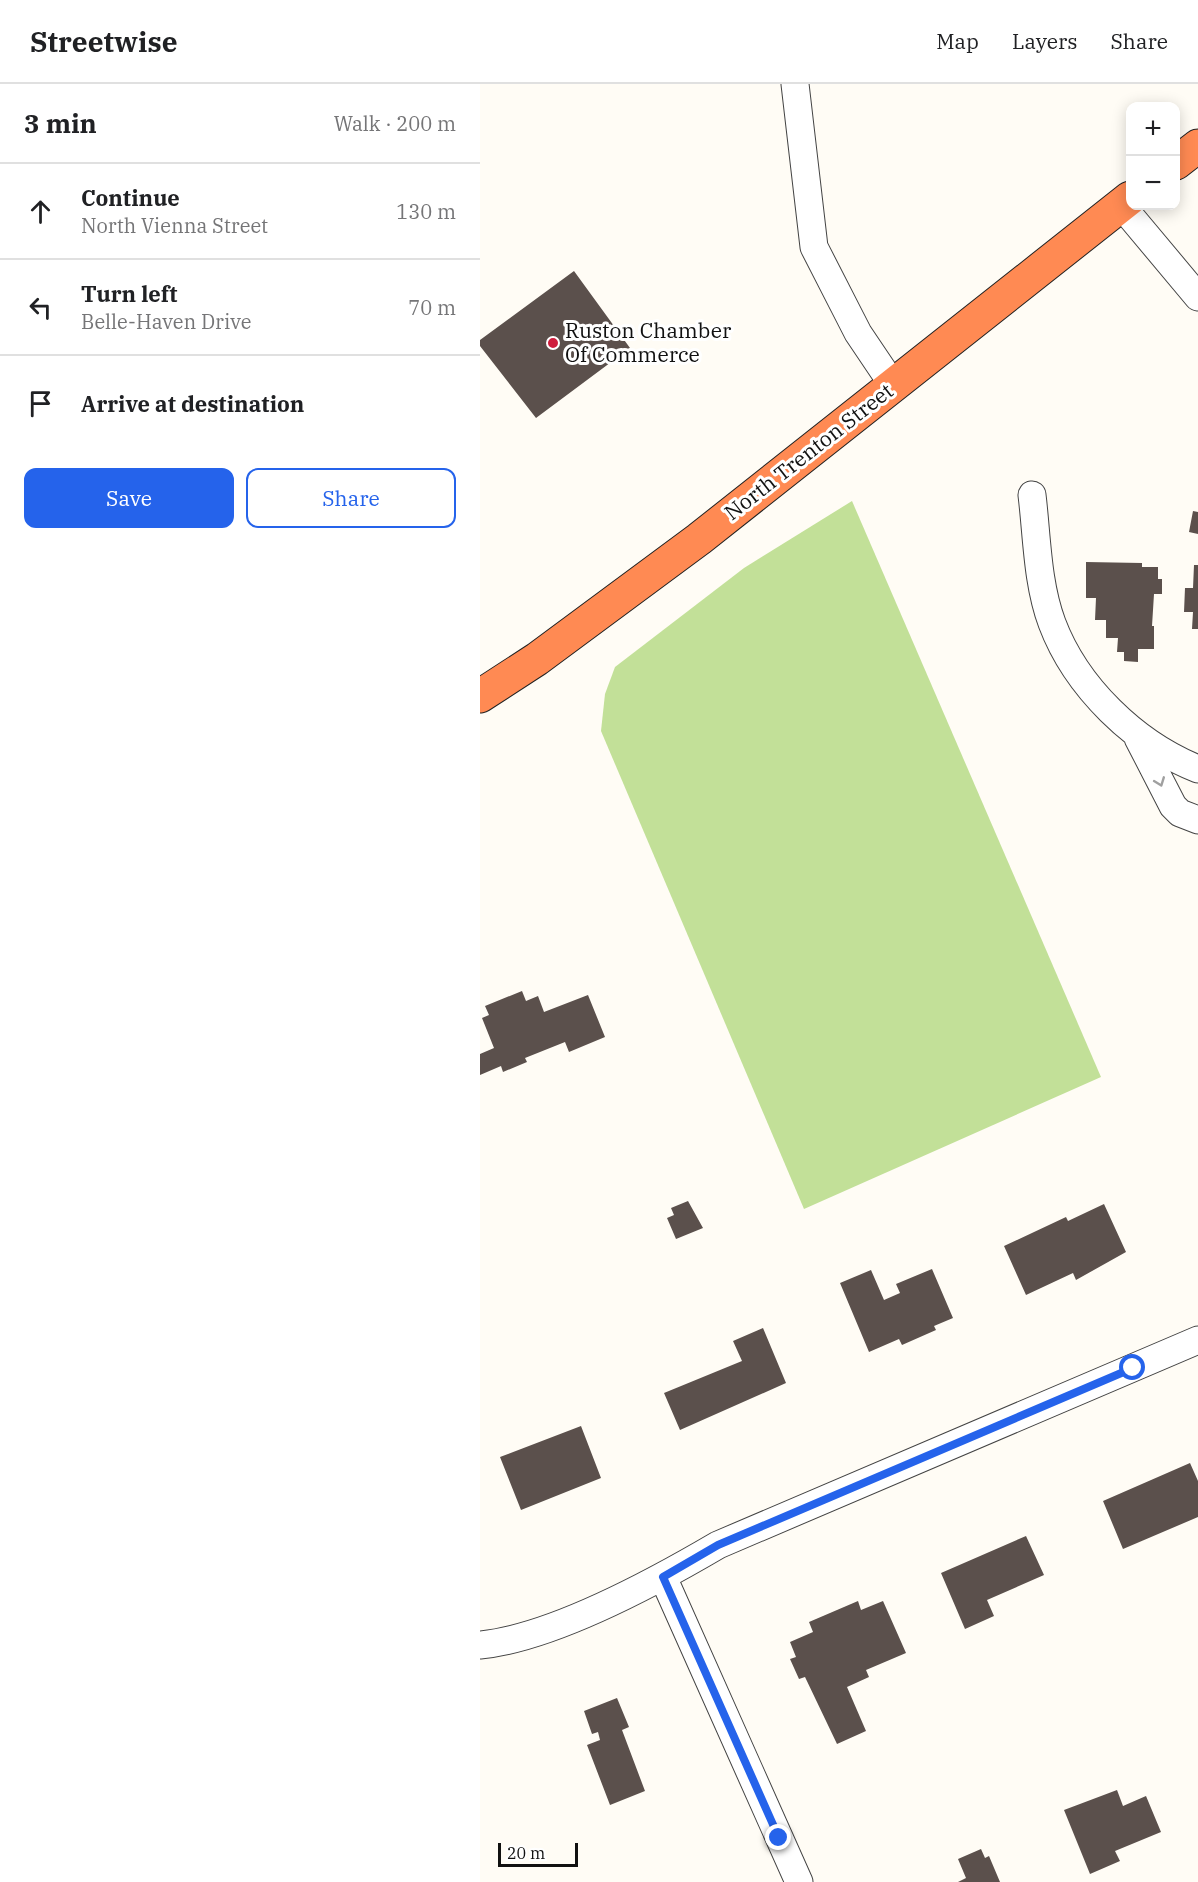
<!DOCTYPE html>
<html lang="en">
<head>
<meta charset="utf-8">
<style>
  :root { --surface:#fff; --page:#f2f2f2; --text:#202124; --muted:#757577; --line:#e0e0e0; --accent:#2563eb }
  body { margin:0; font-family:"IBM Plex Serif",serif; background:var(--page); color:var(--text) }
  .controls { position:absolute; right:18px; top:18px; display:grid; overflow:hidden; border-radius:12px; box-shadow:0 3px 15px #0003 }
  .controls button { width:54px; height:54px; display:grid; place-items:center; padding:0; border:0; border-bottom:2px solid var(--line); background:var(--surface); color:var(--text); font:30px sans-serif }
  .scale { position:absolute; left:18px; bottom:15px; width:80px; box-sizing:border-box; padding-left:6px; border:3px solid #111; border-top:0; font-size:16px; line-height:21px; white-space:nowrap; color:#111; -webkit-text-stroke:4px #fff; paint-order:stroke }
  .stop { position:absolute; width:18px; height:18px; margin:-14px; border:4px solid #2563eb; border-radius:50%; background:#fff }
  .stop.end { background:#2563eb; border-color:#fff; box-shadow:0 2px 6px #0008 }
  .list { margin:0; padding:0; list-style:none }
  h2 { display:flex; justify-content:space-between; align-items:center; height:78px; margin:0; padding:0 24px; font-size:26px }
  h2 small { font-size:20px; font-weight:400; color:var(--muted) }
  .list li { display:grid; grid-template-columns:39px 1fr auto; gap:18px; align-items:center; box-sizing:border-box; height:96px; padding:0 24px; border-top:2px solid var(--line) }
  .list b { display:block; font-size:22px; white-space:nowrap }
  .list p { margin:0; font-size:20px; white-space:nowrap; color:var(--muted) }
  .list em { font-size:20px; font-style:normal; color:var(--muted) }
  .actions { display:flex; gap:12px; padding:18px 24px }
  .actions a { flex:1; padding:14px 0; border:2px solid var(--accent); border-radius:12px; text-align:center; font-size:21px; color:var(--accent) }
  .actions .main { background:var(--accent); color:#fff }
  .icon { flex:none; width:33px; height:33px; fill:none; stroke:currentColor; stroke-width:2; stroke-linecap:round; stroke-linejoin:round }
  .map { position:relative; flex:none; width:718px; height:1798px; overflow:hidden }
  header { display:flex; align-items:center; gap:36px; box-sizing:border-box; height:84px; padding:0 30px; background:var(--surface); border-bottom:2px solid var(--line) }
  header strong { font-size:28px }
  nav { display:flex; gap:33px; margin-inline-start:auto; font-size:21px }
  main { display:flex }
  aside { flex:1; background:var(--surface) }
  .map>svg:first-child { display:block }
  .forest { fill:#c2e098 }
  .building { fill:#5b504c }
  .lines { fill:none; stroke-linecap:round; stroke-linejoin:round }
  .street-casing { stroke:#444; stroke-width:29 }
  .highway-casing { stroke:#222; stroke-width:35 }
  .street { stroke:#fff; stroke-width:27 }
  .highway { stroke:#ff8a53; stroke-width:33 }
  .oneway { stroke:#a0a0a0 }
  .route { stroke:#2563eb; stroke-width:8 }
  .poi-dot { fill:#ce1c3c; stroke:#fff; stroke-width:2 }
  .labels { text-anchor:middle; stroke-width:6; stroke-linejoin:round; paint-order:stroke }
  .poi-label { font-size:21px; fill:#111; stroke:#fff; text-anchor:start }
  .street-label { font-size:21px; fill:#111; stroke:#fff }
</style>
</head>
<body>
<header>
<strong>Streetwise</strong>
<nav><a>Map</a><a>Layers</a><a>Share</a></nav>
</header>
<main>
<aside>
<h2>3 min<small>Walk · 200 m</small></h2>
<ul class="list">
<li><svg class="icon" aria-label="ahead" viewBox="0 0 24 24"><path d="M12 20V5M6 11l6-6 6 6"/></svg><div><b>Continue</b><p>North Vienna Street</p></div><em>130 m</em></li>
<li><svg class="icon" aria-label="left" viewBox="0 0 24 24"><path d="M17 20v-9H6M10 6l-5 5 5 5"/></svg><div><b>Turn left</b><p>Belle-Haven Drive</p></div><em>70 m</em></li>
<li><svg class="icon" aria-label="arrive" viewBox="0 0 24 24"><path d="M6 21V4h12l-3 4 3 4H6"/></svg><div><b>Arrive at destination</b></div></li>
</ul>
<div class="actions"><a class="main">Save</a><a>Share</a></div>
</aside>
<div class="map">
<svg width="718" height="1798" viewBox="0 0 718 1798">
  <rect width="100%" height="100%" fill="#fffcf5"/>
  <path class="forest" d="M372,417L621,993L324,1125L121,647L125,610L135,583L264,484Z"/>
  <path class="building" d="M94,187L150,264L56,334L0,262V256Z
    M713,427L718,428V450L709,448Z
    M606,478L662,479V483H678V495H682V510H674L672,542H674V565H658V578L644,577V568H637L638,554H626V536H615L616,514H606Z
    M714,481H718V545H712L713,528H704L705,504H713Z
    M42,907L46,917L58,912L64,928L108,911L125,953L89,968L85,958L45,974L47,978L23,988L21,982L0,991V970L14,964L2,934L9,931L5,922Z
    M208,1117L223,1144L196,1155L187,1134L194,1131L191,1124Z
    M624,1120L646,1168L596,1196L593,1189L546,1211L524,1162L586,1133L588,1137Z
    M452,1185L473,1234L454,1242L456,1246L422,1261L419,1255L389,1268L360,1199L391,1186L404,1216L420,1209L416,1200Z
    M283,1244L306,1299L200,1346L184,1309L262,1277L253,1257Z
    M101,1342L121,1394L41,1426L20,1373Z
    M710,1379L718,1397V1433L643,1465L623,1417Z
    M546,1452L564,1491L507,1516L514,1532L485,1545L461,1489Z
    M378,1517L381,1526L403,1517L426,1569L386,1586L389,1593L367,1603L386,1647L357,1660L325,1593L319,1595L310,1575L316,1573L310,1558L333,1548L329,1538Z
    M137,1614L149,1643L142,1646L165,1707L130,1721L107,1661L120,1656L118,1648L112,1650L104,1627Z
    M637,1706L643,1722L666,1712L681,1748L635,1767L640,1777L610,1790L584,1726Z
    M501,1765L505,1774L509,1772L520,1798H478L486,1794L478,1775Z"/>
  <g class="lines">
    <g class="street-casing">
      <path id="street" d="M315,0L334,163L378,249L413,301
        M641,121L718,213
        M552,411C557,452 557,499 572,539C596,603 655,660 718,685
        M658,654L693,722L700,729L718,736
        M183,1493L319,1798
        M0,1561C73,1554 175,1498 238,1461L718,1256"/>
    </g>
    <g class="highway-casing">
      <path id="highway" d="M696,79L718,62
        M0,612L57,575L219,455L650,114"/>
    </g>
    <use href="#street" class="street"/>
    <use href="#highway" class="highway"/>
  </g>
  <defs><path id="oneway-chevron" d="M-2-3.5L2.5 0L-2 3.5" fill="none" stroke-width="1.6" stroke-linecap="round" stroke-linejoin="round" transform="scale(1.5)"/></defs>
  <use class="oneway" href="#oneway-chevron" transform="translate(680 698) rotate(69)"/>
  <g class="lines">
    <path class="route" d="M299,1754L183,1493L238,1461L653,1284"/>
  </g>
  <circle class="poi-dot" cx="73" cy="259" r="6"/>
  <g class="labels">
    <g class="poi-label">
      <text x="85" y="254">Ruston Chamber<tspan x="85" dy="24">Of Commerce</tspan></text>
    </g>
    <g class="street-label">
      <text transform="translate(329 368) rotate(-38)" y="7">North Trenton Street</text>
    </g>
  </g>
</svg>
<div class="controls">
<button>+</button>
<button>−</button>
</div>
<div class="scale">20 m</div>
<div class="stop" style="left:653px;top:1284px"></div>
<div class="stop end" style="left:299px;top:1754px"></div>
</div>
</main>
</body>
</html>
